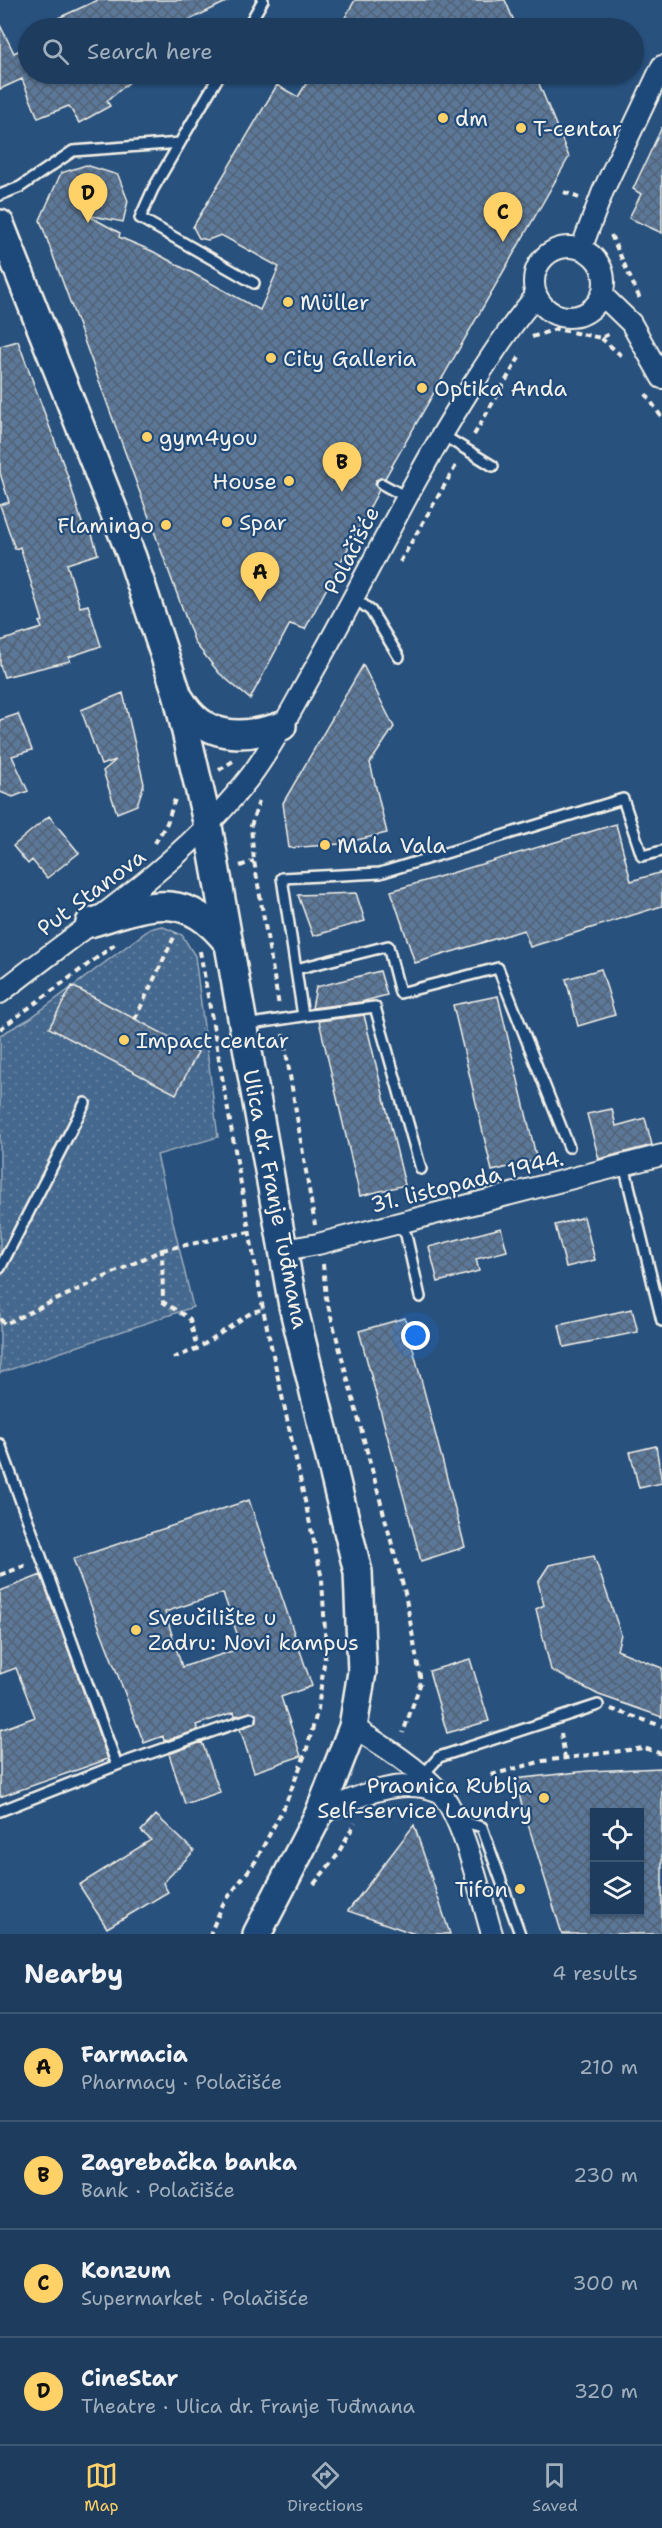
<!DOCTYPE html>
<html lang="en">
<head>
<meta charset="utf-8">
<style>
  :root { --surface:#1e3d5e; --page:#2b4867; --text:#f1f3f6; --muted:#a1aebc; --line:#3c5673; --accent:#ffd166 }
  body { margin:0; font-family:"Shantell Sans",sans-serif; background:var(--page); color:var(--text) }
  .controls { position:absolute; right:18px; bottom:18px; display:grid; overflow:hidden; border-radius:0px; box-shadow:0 2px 4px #0004 }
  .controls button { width:54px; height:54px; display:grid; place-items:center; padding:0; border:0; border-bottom:2px solid var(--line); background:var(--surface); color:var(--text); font:30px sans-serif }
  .you { position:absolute; left:416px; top:1336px; width:21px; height:21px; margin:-15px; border:4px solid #fff; border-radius:50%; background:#1a73e8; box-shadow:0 0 0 9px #1a73e833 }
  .badge { display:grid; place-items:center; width:39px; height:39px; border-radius:50%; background:var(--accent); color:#111; font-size:20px; font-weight:700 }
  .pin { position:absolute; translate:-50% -50px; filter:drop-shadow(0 2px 3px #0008) }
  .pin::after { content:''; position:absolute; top:32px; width:21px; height:18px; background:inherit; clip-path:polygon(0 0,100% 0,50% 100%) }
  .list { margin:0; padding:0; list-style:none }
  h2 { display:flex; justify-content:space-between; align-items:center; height:78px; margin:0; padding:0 24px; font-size:26px }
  h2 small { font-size:20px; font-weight:400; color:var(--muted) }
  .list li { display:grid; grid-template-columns:39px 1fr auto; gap:18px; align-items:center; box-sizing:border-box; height:108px; padding:0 24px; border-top:2px solid var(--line) }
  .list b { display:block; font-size:22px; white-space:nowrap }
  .list p { margin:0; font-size:20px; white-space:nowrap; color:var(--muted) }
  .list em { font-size:20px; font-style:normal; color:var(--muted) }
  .icon { flex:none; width:33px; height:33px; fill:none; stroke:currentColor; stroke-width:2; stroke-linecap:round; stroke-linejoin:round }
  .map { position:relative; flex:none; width:662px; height:1934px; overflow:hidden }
  .search { position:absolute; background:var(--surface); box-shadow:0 2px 4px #0004; left:18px; right:18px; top:18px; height:66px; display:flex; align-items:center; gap:15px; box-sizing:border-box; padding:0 21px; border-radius:33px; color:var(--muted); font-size:22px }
  .sheet { height:510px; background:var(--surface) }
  nav { display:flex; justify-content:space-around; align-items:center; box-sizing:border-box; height:84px; border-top:2px solid var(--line); background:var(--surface); font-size:16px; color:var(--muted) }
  nav a { display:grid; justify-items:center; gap:3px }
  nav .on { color:var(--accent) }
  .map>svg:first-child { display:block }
  .park { fill:url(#park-dots); stroke:#9cacbb; stroke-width:1.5 }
  .building { fill:url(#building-cross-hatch); stroke:#f4f1e8; stroke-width:1.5; fill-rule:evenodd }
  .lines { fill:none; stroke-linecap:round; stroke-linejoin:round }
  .lane-casing { stroke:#f4f1e8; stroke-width:14 }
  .street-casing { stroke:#f4f1e8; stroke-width:24 }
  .secondary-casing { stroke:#f4f1e8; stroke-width:32 }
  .path { stroke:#f4f1e8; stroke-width:4; stroke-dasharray:6 4.5; stroke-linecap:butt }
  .lane { stroke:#1f4a7a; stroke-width:9 }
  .street { stroke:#1f4a7a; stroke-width:20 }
  .secondary { stroke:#1f4a7a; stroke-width:27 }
  .poi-dot { fill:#ffd166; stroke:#1f4a7a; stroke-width:2 }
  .labels { text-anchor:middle; stroke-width:4.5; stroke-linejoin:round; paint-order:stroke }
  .poi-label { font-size:22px; fill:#f4f1e8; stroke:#1f4a7a; text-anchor:start }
  .street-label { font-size:22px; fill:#f4f1e8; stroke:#1f4a7a }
</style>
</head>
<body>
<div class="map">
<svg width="662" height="1934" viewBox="0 0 662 1934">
  <defs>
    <pattern id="park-dots" width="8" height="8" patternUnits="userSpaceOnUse" patternTransform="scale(1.5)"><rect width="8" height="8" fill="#45688e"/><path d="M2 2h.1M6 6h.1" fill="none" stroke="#607e9e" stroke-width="1.8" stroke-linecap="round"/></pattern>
    <pattern id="building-cross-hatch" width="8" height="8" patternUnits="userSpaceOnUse" patternTransform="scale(1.5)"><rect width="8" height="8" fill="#5b7899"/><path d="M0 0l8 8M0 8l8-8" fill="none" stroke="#536274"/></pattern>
  </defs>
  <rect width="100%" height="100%" fill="#28517e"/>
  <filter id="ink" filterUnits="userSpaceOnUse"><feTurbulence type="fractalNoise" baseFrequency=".0167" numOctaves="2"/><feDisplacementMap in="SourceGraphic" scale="12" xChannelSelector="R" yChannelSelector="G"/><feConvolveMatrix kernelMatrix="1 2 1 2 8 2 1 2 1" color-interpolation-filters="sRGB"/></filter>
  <g filter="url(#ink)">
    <path class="park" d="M161,926L182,935L195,956L218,1137L157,1155L193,1307L0,1373V1035L29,1019L150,929Z"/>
    <path class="building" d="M98,0H230L173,28H36Z
      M355,0H505L517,28H339Z
      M0,25L14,53L28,46V74H139L107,101L110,106L79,123L69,106L38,118L22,79L0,89Z
      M312,74H535L569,157L385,478L376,480L375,485L379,490L305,629L290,624L250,699L219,673L195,643L40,220L61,173L86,165L118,175L128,201L123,222L87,215L120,233L119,237L152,251L260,310L279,267L221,235L208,240L199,238L193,227L277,85L298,97Z
      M662,127V233L629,218L641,194L633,189Z
      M18,341L68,477L85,533L91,531L98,554L67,564L80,607L88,605L101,646L69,657L70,661L4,677L0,665V641L42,628L39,622L43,621L20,547L15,549L0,505L9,502L0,473V346Z
      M363,665L394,727L370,763L387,833L340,844L289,848L283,803Z
      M123,693L144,784L137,805L117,813L103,771L116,760L101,765L81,710Z
      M18,714L32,750L12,756L28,791L13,797L0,792V720Z
      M49,816L79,853L47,878L32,860L28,864L13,846Z
      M616,824L631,881L662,872V906L530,947L524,930L415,963L391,891Z
      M356,893L365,921L313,936L298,895Z
      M601,969L615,1015L578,1026L566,979Z
      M380,971L387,995L361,1002L312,1008L316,987Z
      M72,986L198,1052L176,1094L49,1028Z
      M498,996L537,1160L492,1171L453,1005Z
      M364,1015L405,1185L360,1196L319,1021Z
      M612,1109L616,1126L645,1118L652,1145L599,1159L587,1114Z
      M584,1217L595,1260L566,1267L555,1225Z
      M501,1228L507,1251L476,1259L479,1271L438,1282L429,1247Z
      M632,1309L638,1332L564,1347L559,1325Z
      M405,1318L465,1547L421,1561L359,1331Z
      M656,1446L662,1483L639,1488L630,1452Z
      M249,1500L312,1686L281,1697L301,1756L254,1772L240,1729L256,1722L257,1716L253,1712L235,1716L234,1712L196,1725L198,1730L164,1741L163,1736L144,1743L73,1559ZM223,1593L242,1648L182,1667L165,1612Z
      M594,1556L621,1634L617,1650L662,1668V1717L599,1695L551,1670L536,1609L544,1605L538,1582L549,1565Z
      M41,1575L108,1759L0,1797V1730L35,1717L16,1668L0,1674V1591Z
      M470,1659L489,1721L447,1733L429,1671Z
      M202,1742L220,1792L185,1804L169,1754Z
      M662,1768V1934H562L514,1779L588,1771ZM594,1812H639V1911H594Z
      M156,1815L194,1851L163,1883L168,1892L107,1928L79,1885L151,1840L141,1831Z
      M414,1825L450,1934H415L348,1911Z"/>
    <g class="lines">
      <g class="lane-casing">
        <path id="lane" d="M247,28L263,0
          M220,74L153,189L140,218L254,283
          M0,195L20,187L73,151L180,143
          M441,434L493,466
          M382,484L406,497
          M355,598L371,611L399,657
          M296,969L388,946L400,993L498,968L569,1147
          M303,1016L375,1007L421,1169
          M245,1025L303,1016L282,878L380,873L623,799L642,856L662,851
          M624,1165L662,1321
          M399,1223L406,1235L420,1297
          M0,1268L85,1103
          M0,1444L117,1765
          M422,1776L439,1757L598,1705
          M0,1811L117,1765L251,1718
          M457,1820L482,1827L520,1934"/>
      </g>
      <g class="street-casing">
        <path id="street" d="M534 282a35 35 0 1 1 70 0a35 35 0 1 1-70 0Z
          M581,249L603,191L662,66
          M602,295L631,323L662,378
          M0,993C87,924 185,863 252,774C274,744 292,709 310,677C364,582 410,484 468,392C490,358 510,326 536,296
          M284,1250L318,1244L662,1155
          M353,1727C383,1746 414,1765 439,1791C465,1820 480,1895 492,1934
          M319,1814C354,1798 398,1776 437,1791"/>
      </g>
      <g class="secondary-casing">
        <path id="secondary" d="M0,224L132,557L177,693L208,826L293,1306L358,1572L362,1672L353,1727L319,1814L257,1934
          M180,699C204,740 242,739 282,726
          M90,923C148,905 185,888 228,943"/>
      </g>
      <path class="path" d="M564,192L579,198
        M611,235L640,299
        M532,337L556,329L601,338L611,333
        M601,338L623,357
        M646,394L662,418
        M474,435L520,356
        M400,562L458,462
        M219,770L233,761
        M259,801L251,826L254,861L279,1006
        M155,843L167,823L175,799
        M240,866L254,861
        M200,951L263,1309L322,1579L326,1649L318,1709L306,1752L285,1805L255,1862L223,1904L210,1934
        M135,1019L176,933
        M0,1029L117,943
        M283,1034L315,1225
        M162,1250L249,1232
        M323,1264L326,1298L405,1593L421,1682L403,1733
        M0,1319L5,1324L162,1250L163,1302L190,1319L197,1349
        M173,1358L197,1349L252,1312L264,1309
        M0,1575L27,1565
        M611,1709L662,1726
        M561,1733L565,1758
        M491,1775L543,1761L644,1748L662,1754
        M314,1884L336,1857L355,1823"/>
      <use href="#lane" class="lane"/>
      <use href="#street" class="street"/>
      <use href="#secondary" class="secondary"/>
    </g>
  </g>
  <g class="poi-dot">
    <circle cx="443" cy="118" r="6"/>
    <circle cx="521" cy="128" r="6"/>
    <circle cx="288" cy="302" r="6"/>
    <circle cx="271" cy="358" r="6"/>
    <circle cx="422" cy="388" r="6"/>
    <circle cx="147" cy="437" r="6"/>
    <circle cx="289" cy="481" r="6"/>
    <circle cx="227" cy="522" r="6"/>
    <circle cx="166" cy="525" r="6"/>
    <circle cx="325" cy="845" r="6"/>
    <circle cx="124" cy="1040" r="6"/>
    <circle cx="136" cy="1630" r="6"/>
    <circle cx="544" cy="1798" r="6"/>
    <circle cx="520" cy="1889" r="6"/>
  </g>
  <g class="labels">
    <g class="poi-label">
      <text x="455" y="126">dm</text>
      <text x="533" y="136">T-centar</text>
      <text x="300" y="310">Müller</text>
      <text x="283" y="366">City Galleria</text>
      <text x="434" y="396">Optika Anda</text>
      <text x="159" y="445">gym4you</text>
      <text x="277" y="489" text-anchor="end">House</text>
      <text x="239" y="530">Spar</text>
      <text x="154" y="533" text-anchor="end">Flamingo</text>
      <text x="337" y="853">Mala Vala</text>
      <text x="136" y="1048">Impact centar</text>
      <text x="148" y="1625">Sveučilište u<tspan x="148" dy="25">Zadru: Novi kampus</tspan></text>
      <text x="532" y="1793" text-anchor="end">Praonica Rublja<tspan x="532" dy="25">Self-service Laundry</tspan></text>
      <text x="508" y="1897" text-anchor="end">Tifon</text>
    </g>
    <g class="street-label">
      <text transform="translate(351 550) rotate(-63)" y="8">Polačišće</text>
      <text transform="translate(91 892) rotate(-37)" y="8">Put Stanova</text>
      <text transform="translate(467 1181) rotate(-14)" y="8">31. listopada 1944.</text>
      <text transform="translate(276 1199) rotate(79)" y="8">Ulica dr. Franje Tuđmana</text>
    </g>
  </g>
</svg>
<div class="controls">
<button><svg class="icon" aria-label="locate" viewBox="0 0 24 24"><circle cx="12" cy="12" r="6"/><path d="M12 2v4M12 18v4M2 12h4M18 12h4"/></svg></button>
<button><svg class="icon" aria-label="layers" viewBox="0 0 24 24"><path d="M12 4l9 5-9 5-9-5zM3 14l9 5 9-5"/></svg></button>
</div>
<div class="you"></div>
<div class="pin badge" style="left:260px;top:602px">A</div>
<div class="pin badge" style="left:342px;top:492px">B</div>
<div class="pin badge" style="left:503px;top:242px">C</div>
<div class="pin badge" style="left:88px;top:223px">D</div>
<div class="search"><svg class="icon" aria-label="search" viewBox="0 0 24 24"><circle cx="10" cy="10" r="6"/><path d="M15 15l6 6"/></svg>Search here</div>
</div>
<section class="sheet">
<h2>Nearby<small>4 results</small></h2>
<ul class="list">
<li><span class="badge">A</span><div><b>Farmacia</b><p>Pharmacy · Polačišće</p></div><em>210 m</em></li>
<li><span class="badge">B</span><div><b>Zagrebačka banka</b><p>Bank · Polačišće</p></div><em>230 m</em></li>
<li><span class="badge">C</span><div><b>Konzum</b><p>Supermarket · Polačišće</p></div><em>300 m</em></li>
<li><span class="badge">D</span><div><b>CineStar</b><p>Theatre · Ulica dr. Franje Tuđmana</p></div><em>320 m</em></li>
</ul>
</section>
<nav>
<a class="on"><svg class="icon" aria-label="map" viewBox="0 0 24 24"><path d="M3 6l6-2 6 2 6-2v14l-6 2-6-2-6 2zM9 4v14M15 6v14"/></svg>Map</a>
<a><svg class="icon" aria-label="directions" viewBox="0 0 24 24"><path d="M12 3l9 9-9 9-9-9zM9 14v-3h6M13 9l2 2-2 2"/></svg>Directions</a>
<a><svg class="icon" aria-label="saved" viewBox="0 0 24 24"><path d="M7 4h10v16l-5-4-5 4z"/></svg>Saved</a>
</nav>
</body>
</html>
